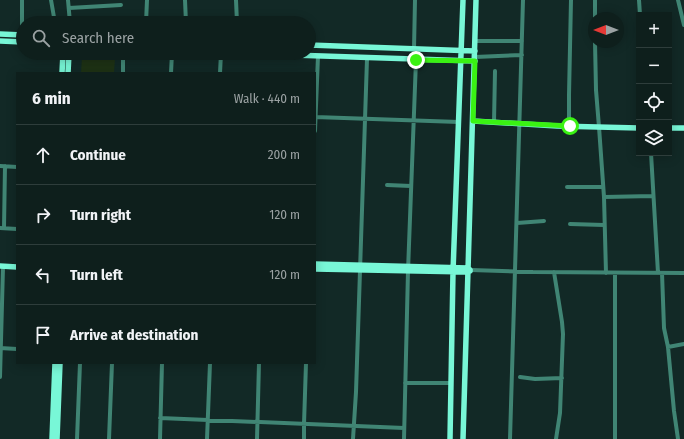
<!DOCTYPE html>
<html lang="en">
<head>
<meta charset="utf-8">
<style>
  :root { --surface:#0e1f1c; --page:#1c2c29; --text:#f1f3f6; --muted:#9ba2a3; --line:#2e3d3b }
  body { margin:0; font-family:"Fira Sans Condensed",sans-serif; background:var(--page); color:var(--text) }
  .controls { position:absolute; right:12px; top:12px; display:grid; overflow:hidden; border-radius:0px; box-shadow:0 2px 10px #0003 }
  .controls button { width:36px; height:36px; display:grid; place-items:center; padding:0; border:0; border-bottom:1px solid var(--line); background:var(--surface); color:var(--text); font:20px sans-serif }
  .compass { position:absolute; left:588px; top:12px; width:36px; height:36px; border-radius:50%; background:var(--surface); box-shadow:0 2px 10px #0003; rotate:270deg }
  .stop { position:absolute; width:12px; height:12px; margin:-9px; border:3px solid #3af213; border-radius:50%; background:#fff }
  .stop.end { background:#3af213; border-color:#fff; box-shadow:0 1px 4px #0008 }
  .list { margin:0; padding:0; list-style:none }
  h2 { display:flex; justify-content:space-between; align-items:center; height:52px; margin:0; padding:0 16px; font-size:17px }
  h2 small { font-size:13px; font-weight:400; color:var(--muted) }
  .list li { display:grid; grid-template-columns:26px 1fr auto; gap:12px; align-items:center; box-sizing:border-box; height:60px; padding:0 16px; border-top:1px solid var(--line) }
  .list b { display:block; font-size:15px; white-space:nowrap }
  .list em { font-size:13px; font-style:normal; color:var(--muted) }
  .icon { flex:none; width:22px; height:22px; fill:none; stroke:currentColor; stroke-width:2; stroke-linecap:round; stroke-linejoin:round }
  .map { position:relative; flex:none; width:684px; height:439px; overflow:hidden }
  .search { position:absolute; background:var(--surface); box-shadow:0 2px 10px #0003; left:16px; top:16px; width:300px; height:44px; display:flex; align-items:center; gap:10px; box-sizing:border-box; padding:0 14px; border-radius:22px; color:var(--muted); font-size:15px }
  .panel { position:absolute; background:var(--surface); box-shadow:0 2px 10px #0003; left:16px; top:72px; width:300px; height:292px; border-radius:0px }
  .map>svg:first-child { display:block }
  .pitch { fill:#1e3215 }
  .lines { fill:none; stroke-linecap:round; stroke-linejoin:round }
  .street { stroke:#408574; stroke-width:4 }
  .secondary { stroke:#78f7d7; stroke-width:5.5 }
  .route { stroke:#3af213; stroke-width:5 }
</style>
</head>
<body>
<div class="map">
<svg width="684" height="439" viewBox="0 0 684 439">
  <rect width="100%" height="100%" fill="#122926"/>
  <path class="pitch" d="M82,57L115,58L114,73H81Z"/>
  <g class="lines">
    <path class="street" d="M22,0V35
      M51,0L55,23
      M68,0L70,23
      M185,0L186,23
      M236,0L237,23
      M595,0V18
      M639,0L640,15
      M678,0L684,25
      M69,8L121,5
      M146,23L147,0
      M475,41H522
      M595,42L596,90L599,127L604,197L606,273
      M414,49L415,0
      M475,57L522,55
      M123,73V53
      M171,73L172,53
      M220,73L221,53
      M315,117L459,122
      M494,122L495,71
      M569,126V95L571,0
      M315,131L318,56
      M651,153L658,273
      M0,166L17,167
      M387,185L411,186
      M567,187H603
      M604,197L653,196
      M517,223L544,221
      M570,224L604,225
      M0,228L17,229
      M4,228L5,166
      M471,270L533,272L684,273
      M554,272L562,322L563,334L560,413L556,439
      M662,273L664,328L668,347L674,411L678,439
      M668,347L684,344
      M0,348L17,349
      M0,377L3,267
      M520,377L535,379L562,378
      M405,383H451
      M160,418L404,428
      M77,439L80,363
      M109,439L112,363
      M160,439L162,363
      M207,439L210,363
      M257,439L259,363
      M304,439V424L306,363
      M353,439L356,392L367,59
      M404,439L408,271L416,60
      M510,439L523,0
      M615,439V273"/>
    <path class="secondary" d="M0,34L23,35
      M0,41L23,42
      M309,45L475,51
      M234,53L475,61
      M62,73L63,53
      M68,73L69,53
      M473,121L557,126L639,128
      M669,128H684
      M315,264L468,268L470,270
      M0,266L17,267
      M315,269L468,272L470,271
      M52,439L55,363
      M57,439L60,363
      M450,439L453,272L463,0
      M463,439L476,0"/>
  </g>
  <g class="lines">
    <path class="route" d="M416,60L475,61L473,121L570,126"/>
  </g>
</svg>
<div class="controls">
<button>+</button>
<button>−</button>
<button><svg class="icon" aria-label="locate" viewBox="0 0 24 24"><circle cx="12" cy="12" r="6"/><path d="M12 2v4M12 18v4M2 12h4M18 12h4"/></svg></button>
<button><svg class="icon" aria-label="layers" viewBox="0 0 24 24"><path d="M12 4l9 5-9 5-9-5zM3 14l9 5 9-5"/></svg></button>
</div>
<svg class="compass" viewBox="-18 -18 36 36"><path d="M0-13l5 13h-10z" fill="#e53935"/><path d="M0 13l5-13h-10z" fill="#9ba2a3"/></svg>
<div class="stop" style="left:570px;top:126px"></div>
<div class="stop end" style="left:416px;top:60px"></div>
<div class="search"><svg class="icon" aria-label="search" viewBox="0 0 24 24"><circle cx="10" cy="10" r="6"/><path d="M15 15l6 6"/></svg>Search here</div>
<section class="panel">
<h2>6 min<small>Walk · 440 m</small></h2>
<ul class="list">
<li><svg class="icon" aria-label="ahead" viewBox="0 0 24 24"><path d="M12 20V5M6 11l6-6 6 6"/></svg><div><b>Continue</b></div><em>200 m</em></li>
<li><svg class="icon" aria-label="right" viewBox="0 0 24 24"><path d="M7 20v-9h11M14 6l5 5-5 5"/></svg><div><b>Turn right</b></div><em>120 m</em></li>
<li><svg class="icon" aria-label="left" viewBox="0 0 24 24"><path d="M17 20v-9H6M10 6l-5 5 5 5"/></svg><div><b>Turn left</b></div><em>120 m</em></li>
<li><svg class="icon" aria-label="arrive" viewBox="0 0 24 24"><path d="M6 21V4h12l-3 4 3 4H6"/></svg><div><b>Arrive at destination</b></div></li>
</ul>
</section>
</div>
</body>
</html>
